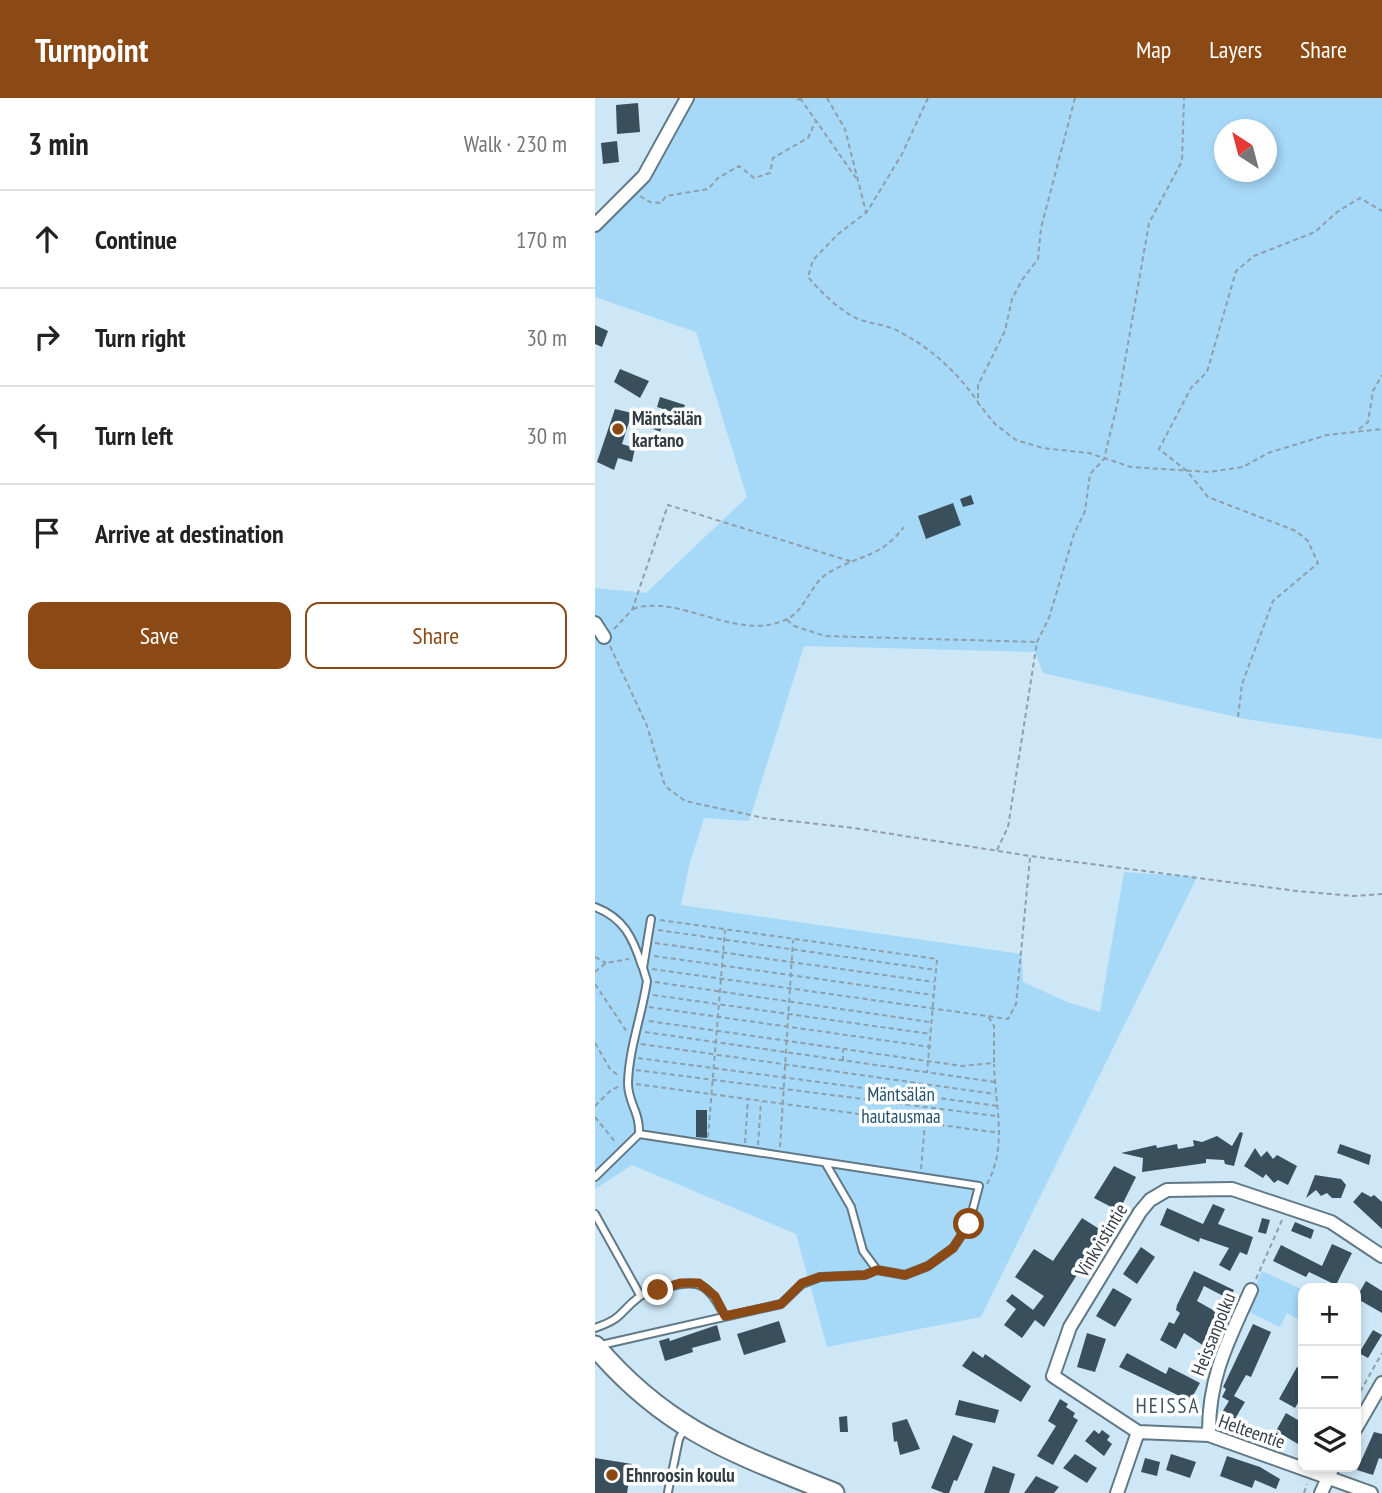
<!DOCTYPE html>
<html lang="en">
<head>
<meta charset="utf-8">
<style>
  :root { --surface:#fff; --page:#f6f6f6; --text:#222; --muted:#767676; --line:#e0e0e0; --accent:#8b4a15 }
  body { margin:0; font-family:"PT Sans Narrow",sans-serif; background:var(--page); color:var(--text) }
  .controls { position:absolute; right:21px; bottom:21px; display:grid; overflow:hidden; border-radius:14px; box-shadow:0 4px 10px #0003 }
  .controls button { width:63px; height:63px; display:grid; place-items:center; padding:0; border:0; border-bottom:2px solid var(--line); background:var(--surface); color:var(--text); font:35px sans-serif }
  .compass { position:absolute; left:619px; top:21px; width:63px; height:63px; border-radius:50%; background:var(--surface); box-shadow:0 4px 10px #0003; rotate:324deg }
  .stop { position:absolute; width:21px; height:21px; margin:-16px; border:5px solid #8b4a15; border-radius:50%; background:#fff }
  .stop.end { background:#8b4a15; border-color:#fff; box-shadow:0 2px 7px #0008 }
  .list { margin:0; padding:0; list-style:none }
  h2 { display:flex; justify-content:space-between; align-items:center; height:91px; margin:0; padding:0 28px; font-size:30px }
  h2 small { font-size:23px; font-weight:400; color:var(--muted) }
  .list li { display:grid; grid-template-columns:46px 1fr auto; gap:21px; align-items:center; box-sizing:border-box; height:98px; padding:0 28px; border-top:2px solid var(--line) }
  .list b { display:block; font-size:26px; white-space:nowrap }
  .list em { font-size:23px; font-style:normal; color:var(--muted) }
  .actions { display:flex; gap:14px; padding:21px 28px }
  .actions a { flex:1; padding:16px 0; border:2px solid var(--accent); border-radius:14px; text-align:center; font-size:24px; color:var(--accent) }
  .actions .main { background:var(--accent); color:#fff }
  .icon { flex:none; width:38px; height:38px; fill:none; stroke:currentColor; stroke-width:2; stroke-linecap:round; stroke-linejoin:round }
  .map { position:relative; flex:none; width:787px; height:1395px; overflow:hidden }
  header { display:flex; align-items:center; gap:42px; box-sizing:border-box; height:98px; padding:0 35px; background:var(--accent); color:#fff }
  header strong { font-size:33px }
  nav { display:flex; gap:38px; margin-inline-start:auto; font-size:24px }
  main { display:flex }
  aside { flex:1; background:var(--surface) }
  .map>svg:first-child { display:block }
  .green { fill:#a6d8f7; fill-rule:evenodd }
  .building { fill:#3a4f5c }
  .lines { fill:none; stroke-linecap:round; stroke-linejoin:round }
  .service-casing { stroke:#617885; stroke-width:10 }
  .minor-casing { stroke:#617885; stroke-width:16 }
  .secondary-casing { stroke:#617885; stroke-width:23 }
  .path { stroke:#8d9fab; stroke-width:2; stroke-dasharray:5 3.5; stroke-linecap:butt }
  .service { stroke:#fff; stroke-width:6 }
  .minor { stroke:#fff; stroke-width:12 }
  .secondary { stroke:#fff; stroke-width:19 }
  .route { stroke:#8b4a15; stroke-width:9 }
  .poi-dot { fill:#8b4a15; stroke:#fff; stroke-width:2.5 }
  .labels { text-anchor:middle; stroke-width:7; stroke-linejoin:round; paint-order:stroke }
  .poi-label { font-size:19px; font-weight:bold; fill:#333d43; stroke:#fff; text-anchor:start }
  .park-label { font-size:19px; fill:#21516b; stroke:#fff }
  .street-label { font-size:19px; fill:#333d43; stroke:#fff }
  .neighbourhood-label { font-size:21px; letter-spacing:2px; fill:#3f5461; stroke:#fff }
</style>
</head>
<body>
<header>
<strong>Turnpoint</strong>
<nav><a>Map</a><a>Layers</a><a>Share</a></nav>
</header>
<main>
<aside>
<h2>3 min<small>Walk · 230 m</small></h2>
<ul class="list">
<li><svg class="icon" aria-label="ahead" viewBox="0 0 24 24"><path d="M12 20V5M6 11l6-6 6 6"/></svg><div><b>Continue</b></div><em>170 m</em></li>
<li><svg class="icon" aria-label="right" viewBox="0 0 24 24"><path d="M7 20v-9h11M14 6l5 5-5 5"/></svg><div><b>Turn right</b></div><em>30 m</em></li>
<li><svg class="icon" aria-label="left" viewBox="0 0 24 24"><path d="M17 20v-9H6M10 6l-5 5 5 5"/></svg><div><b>Turn left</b></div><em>30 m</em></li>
<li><svg class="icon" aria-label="arrive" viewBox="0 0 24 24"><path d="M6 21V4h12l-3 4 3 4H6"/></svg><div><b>Arrive at destination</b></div></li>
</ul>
<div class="actions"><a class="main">Save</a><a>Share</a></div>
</aside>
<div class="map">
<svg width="787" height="1395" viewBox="0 0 787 1395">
  <rect width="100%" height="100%" fill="#cee7f6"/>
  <path class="green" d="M97,0H787V641L650,621L448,575L440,554L209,548L154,723L109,720L94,768L86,807L427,856L428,884L472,904L505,914L529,774L602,779L386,1219L232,1249L201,1136L37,1067L0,1091V490L51,495L152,399L101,234L0,199V136L52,79ZM629,32H671V74H629Z
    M667,1173L706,1191L702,1200L708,1204L703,1221L692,1215L685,1229L650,1212Z"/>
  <path class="building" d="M43,5L45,34L22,36L21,7Z
    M22,43L24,64L8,66L6,45Z
    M0,227L13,233L7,249L0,246Z
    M25,271L54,283L45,300L19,284Z
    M65,299L90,307L86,317L62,309Z
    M20,311L37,315L27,346L40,350L37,364L23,360L19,372L2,364Z
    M58,320L69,323L65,334L54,329Z
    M376,397L379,406L368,409L365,401Z
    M358,405L366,427L331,441L323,418Z
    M101,1012H112V1040L101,1039Z
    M645,1034L648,1035L639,1068L630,1066L629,1062L611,1061V1065L547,1074L548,1060L526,1055L561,1047L562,1050L582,1046L583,1051L599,1048L598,1042L607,1044L622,1038L637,1048Z
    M745,1046L776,1057L774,1067L742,1055Z
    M660,1050L666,1059L672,1053L678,1061L682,1057L702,1068L693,1087L683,1082L679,1085L671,1076L668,1080L649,1068Z
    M519,1068L541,1079L524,1113L499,1100Z
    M720,1077L746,1081L751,1087L746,1100H737L732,1095L726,1098L721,1092L711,1100Z
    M767,1094L776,1099L779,1097L787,1104V1131L758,1104Z
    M618,1106L630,1111L623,1126L658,1139L652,1157L645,1154L635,1173L624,1167L634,1150L605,1140L604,1144L565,1127L572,1110L608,1126Z
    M487,1120L509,1134L449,1229L440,1222L427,1240L409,1227L421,1211L411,1203L417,1196L438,1212L449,1198L420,1179L439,1151L458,1163Z
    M667,1120L675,1122L671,1136L663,1134Z
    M700,1124L719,1132L716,1141L696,1133Z
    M737,1146L757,1155L741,1187L714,1174L711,1179L678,1163L686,1147L727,1168Z
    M546,1149L560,1159L542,1186L528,1176Z
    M599,1173L639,1192L634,1201L609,1188L602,1203L625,1216L609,1248L589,1235L581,1251L565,1242L574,1224L579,1226L585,1215L581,1212L582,1207Z
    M771,1183L787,1193V1215L761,1200Z
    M518,1190L537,1201L520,1229L501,1218Z
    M184,1223L191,1244L149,1257L142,1236Z
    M658,1226L676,1234L656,1279L651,1277L639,1298L650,1304L637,1326L624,1319L634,1303L627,1299L631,1291L628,1289Z
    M122,1227L126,1242L97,1250L98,1254L70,1263L64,1243L74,1240L75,1243Z
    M778,1232L787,1237L773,1260L764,1255Z
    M492,1235L511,1241L500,1274L482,1269Z
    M378,1253L388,1260L390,1256L436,1288L426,1304L367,1268Z
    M532,1255L571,1276L574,1269L605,1285L595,1303L524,1269Z
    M702,1269L708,1273V1296L700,1310L684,1301Z
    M465,1301L473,1306L471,1309L480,1315L478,1319L483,1322L458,1367L442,1358L461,1328L453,1323Z
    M364,1302L404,1312L400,1325L360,1317Z
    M691,1315L708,1325V1349L681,1333Z
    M252,1318L253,1334H245L244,1319Z
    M312,1321L325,1351L305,1357L302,1343L299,1344L297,1325Z
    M499,1332L504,1336L507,1332L515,1338L512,1342L517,1346L509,1358L490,1343Z
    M779,1334L787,1336V1361L784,1360L778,1377L762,1372Z
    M358,1337L378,1346L362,1383L359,1382L354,1395H349L336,1390Z
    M480,1356L502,1370L492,1385L468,1370Z
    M576,1356L601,1364L595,1380L571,1372Z
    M632,1358L665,1369L685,1381L681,1391L660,1382L657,1390L625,1378Z
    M0,1360L37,1366L32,1395H0Z
    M550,1360L565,1364L562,1378L546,1374Z
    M398,1368L420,1376L414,1395H389Z
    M441,1378L464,1389L459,1395H429Z"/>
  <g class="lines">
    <g class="service-casing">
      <path id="service" d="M0,809C29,820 38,840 47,868
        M44,1036C45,1013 33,1006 33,985C34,950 47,917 52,883L48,870L56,821
        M231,1066L256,1109L268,1153L282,1172
        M0,1079L44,1036L384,1088L374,1126L358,1150L333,1168L310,1177L282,1172L270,1177L225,1179L207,1186L186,1206L6,1247
        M0,1116L45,1197
        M0,1230C29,1220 23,1215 44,1199C50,1194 62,1192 70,1190C106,1179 113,1187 130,1218
        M73,1394L84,1341L90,1329"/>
    </g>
    <g class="minor-casing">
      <path id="minor" d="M0,127L49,78L92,0
        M0,525L9,539
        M761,1330L787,1285
        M614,1337C613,1280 633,1243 656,1192
        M522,1395L543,1334
        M726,1395L738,1369
        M776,1395L614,1337L543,1334L458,1278L475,1229L545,1114L555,1102L572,1092L637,1091L736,1124L787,1158"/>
    </g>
    <g class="secondary-casing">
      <path id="secondary" d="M0,1248C72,1333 140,1355 239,1395"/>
    </g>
    <path class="path" d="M205,0L261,80
      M232,0L250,31L271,114
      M333,0L307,56L272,114L243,136L218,162L213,179C225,193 244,212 261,220C274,226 290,226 303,233C336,250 362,274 383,304
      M480,0L446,130L443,161L427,182L417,201L410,233L383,287V305L400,326L421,342L448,350L494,355L536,369L614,374L648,369L673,355L732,337L787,331
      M202,2L207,0
      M45,98L55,104L66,105L71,98L113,91L123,80L144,68L159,80L175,75L178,60L213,40L220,24
      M764,331L773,324L778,293L787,277
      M38,511C84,495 141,544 190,522C211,513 215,486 233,475C265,456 284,461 309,429
      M192,522L199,528L230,538L442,544
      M19,531L37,512L73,407L258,464
      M15,548L52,628L70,688L90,703L169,720L259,730L435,758L702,793L758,798L787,796
      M643,619L647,586L678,503L723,465L713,443L701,433L613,399L592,373L564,351L596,290L612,274L641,173L659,158L720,134L742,114L765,100L787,113
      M402,752L413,729L442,544L454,520L479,436L490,413L495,376L509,361L523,303L554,125L587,63L589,0
      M65,822L342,861L332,975
      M63,832L341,872
      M60,845L339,884
      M59,858L338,897
      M0,859L11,865
      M57,871L413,921L421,906L435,760
      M0,874L11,865L34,861
      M60,884L335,924
      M0,886L32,934
      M58,897L336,936
      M54,909L336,949
      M54,923L367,968L399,965V928L393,918
      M50,934L400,984
      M0,945L15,971L24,978
      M46,946L400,996
      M43,960L403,1008
      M248,963V952
      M41,972L401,1018
      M41,986L405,1035
      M0,1008L16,992L25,988
      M0,1019L21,1045
      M113,1039L130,832
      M150,1045L153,1001
      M163,1047L166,1004
      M185,1049L198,842
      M326,1071L330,1025
      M392,1086C413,1048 400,1007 399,966
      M661,1181L687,1122
      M761,1301L787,1255
      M709,1395L712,1386"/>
    <use href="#service" class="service"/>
    <use href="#minor" class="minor"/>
    <use href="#secondary" class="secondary"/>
  </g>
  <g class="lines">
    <path class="route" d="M63,1192L85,1185H104L120,1198L130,1218L186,1206L207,1185L225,1179L270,1177L282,1172L310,1177L333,1168L358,1150L374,1126"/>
  </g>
  <g class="poi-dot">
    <circle cx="23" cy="331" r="7"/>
    <circle cx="17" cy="1377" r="7"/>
  </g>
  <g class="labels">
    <g class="poi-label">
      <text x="37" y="327">Mäntsälän<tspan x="37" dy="22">kartano</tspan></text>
      <text x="31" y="1384">Ehnroosin koulu</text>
    </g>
    <g class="park-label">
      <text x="306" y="1003">Mäntsälän<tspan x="306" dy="22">hautausmaa</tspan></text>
    </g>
    <g class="street-label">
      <text transform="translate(506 1142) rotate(-59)" y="7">Vinkvistintie</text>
      <text transform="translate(618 1236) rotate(-68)" y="7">Heissanpolku</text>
      <text transform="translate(657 1333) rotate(19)" y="7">Helteentie</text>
    </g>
    <g class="neighbourhood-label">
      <text x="573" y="1315">HEISSA</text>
    </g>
  </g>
</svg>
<div class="controls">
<button>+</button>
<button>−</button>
<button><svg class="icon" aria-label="layers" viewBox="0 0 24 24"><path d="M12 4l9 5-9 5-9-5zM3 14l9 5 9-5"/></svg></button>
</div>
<svg class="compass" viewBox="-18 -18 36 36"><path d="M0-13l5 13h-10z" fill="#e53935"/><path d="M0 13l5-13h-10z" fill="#767676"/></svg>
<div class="stop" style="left:374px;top:1126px"></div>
<div class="stop end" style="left:63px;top:1192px"></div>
</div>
</main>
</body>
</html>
